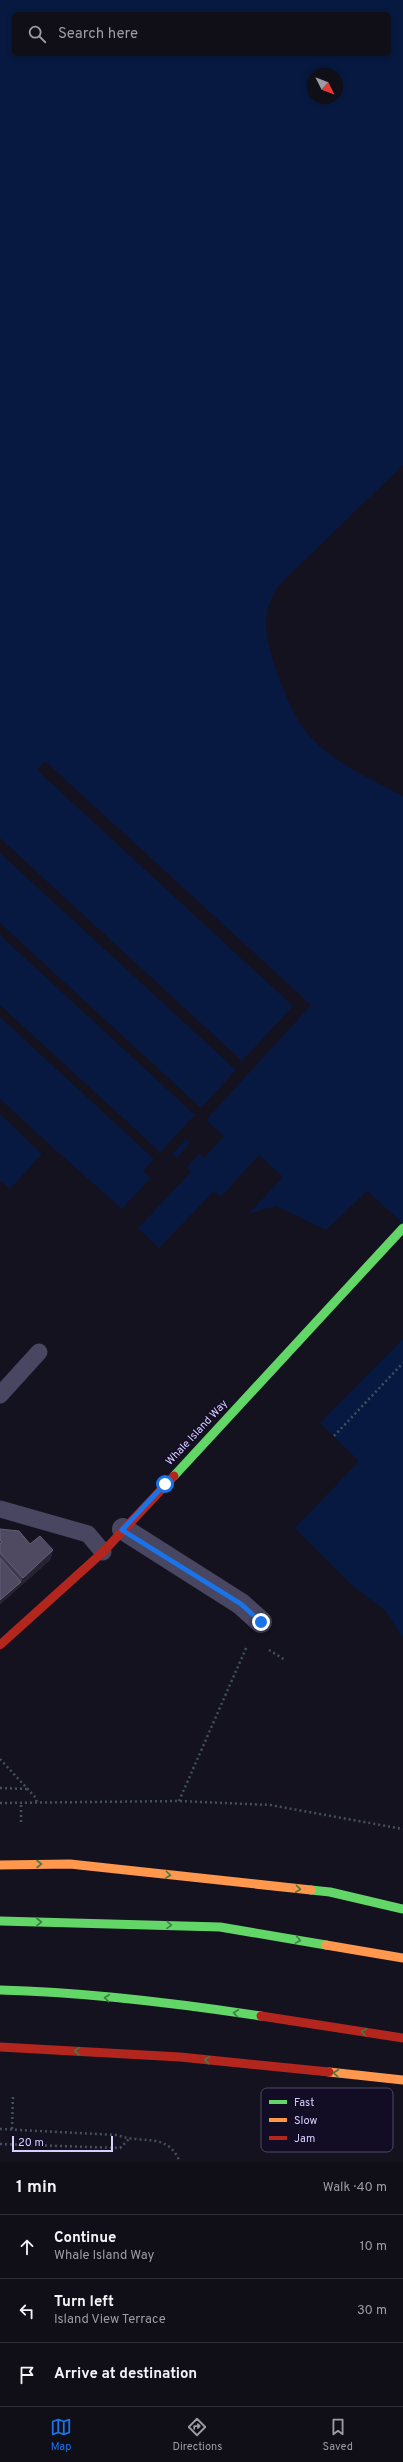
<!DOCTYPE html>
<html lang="en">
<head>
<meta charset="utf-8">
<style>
  :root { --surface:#100e17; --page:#191720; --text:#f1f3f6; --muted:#9c9ca1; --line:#302e36; --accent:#1a73e8 }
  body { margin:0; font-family:Overpass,sans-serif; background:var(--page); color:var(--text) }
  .compass { position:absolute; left:307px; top:68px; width:36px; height:36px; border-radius:50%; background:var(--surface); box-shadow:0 2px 6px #0003; rotate:132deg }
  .scale { position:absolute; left:12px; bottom:10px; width:101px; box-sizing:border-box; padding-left:4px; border:2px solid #d7d0ff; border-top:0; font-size:11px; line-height:14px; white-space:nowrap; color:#d7d0ff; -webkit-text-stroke:3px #120d24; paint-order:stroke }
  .stop { position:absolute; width:12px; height:12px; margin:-9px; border:3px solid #1a73e8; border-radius:50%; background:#fff }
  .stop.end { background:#1a73e8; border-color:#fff; box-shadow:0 1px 4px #0008 }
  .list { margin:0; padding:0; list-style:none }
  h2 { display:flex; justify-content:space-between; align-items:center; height:52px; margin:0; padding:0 16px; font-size:17px }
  h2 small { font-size:13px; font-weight:400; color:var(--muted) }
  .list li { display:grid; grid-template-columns:26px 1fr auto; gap:12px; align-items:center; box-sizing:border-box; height:64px; padding:0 16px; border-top:1px solid var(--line) }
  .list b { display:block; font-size:15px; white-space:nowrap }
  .list p { margin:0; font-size:13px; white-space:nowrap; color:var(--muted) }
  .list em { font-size:13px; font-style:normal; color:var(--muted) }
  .icon { flex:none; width:22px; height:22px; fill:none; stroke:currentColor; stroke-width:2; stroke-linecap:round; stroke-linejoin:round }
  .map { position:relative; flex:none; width:403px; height:2162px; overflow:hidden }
  .search { position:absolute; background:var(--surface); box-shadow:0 2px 6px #0003; left:12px; right:12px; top:12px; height:44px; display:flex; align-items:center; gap:10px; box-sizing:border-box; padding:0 14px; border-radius:6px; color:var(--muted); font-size:15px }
  .sheet { height:244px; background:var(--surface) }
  nav { display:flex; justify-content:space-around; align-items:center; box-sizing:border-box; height:56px; border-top:1px solid var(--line); background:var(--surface); font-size:11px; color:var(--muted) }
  nav a { display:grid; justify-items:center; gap:2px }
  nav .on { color:var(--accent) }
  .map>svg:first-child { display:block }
  .water { fill:#071940; fill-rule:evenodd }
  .pier { fill:#15121f }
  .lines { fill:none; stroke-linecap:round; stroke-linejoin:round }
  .path { stroke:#435060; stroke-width:2.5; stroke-dasharray:2 3; stroke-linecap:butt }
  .lane { stroke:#484660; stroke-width:17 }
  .street { stroke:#484660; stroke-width:22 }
  .fast { stroke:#63d668; stroke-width:9 }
  .slow { stroke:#ff974d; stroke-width:9 }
  .jam { stroke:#b3261e; stroke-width:9 }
  .wall { fill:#3e3a4e }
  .shaded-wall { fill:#272333 }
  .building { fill:#4f4a61; stroke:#645f7a }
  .oneway { stroke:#3f7c49 }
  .route { stroke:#1a73e8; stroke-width:5 }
  .labels { text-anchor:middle; stroke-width:3; stroke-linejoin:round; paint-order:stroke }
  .street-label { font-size:11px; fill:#d7d0ff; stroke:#120d24 }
  .key { fill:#120d24; stroke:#4d4866; stroke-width:1 }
  .key-label { font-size:11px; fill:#d7d0ff }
</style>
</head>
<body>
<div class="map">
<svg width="403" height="2162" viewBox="0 0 403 2162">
  <rect width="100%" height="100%" fill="#15121f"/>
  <path class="water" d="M0,0H403V465L278,586C271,599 265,611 266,626C267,653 290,712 307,733C330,761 371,779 403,796V1223L367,1191L326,1230L276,1206L248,1214L283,1177L259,1155L221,1197L214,1191L159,1248L138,1228L191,1172L173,1154L122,1209L50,1145L10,1189L0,1180ZM14,14H389V54H14ZM313,74H337V98H313Z
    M403,1339V1638L385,1610L354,1587L295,1528L359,1461L320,1423Z"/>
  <path class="pier" d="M45,761L311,1005L206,1120L224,1136L204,1158L199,1154L187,1167L177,1158L190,1143L186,1139L150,1178L143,1171L154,1159L0,1017V1005L160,1152L195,1115L0,935V923L201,1108L236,1070L0,853V838L242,1061L293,1006L37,770Z
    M0,1099L50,1145L42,1154L0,1114Z"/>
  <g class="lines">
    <path class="path" d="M334,1436L403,1363
      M269,1650L285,1660
      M0,1759L36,1798L37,1804
      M0,1788L27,1789
      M179,1801L247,1646
      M0,1803L179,1801L270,1805L403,1829
      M21,1822V1804
      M0,2129L117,2135C143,2145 167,2131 180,2162
      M12,2129L13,2094
      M0,2144L120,2148L129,2139"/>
    <path class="lane" d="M0,1395L39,1352
      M0,1509L88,1534L103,1552"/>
    <path class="street" d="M123,1529L241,1604L261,1622"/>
    <path class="fast" d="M174,1476L403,1228
      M311,1890L330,1892L403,1909
      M0,1921L220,1927L326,1945
      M0,1990C87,1992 175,2003 261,2016"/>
    <path class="slow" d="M0,1865L70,1864L311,1890
      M326,1945L403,1958
      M329,2072L403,2080"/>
    <path class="jam" d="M0,1645L103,1552L174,1476
      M261,2016L403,2038
      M0,2047L180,2057L329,2072"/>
  </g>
  <path class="wall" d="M0,1529L30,1544L53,1550L50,1560L0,1604Z"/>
  <path class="shaded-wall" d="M53,1550L50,1560L0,1604V1600L21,1582L23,1578Z"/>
  <path class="building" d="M0,1529L19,1531L30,1544L40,1536L53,1550L23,1578L0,1553V1544L2,1542L0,1540Z
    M0,1558L21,1582L0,1600Z"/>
  <defs><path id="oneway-chevron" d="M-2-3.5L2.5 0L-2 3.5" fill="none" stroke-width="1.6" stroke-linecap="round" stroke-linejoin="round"/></defs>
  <g class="oneway">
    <use href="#oneway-chevron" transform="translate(39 1864)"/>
    <use href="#oneway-chevron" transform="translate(168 1875) rotate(6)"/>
    <use href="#oneway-chevron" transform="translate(298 1889) rotate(6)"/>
    <use href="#oneway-chevron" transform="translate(39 1922)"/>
    <use href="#oneway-chevron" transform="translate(169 1925) rotate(2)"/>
    <use href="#oneway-chevron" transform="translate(298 1940) rotate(10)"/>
    <use href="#oneway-chevron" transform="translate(107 1998) rotate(-174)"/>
    <use href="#oneway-chevron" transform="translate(236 2013) rotate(-172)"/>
    <use href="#oneway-chevron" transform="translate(364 2032) rotate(-172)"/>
    <use href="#oneway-chevron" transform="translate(77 2051) rotate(-177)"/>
    <use href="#oneway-chevron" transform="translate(207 2060) rotate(-174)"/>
    <use href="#oneway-chevron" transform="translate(336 2073) rotate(-174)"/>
  </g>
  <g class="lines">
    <path class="route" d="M165,1484L122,1530L241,1604L261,1622"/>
  </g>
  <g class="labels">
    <g class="street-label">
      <text transform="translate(196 1432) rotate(-47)" y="4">Whale Island Way</text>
    </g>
  </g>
  <rect x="261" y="2088" width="132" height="64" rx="6" class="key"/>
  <rect x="269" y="2100" width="18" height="4" fill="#63d668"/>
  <rect x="269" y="2118" width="18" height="4" fill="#ff974d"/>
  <rect x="269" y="2136" width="18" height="4" fill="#b3261e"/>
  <g class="key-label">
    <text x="294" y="2106">Fast</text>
    <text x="294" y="2124">Slow</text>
    <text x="294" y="2142">Jam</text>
  </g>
</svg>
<svg class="compass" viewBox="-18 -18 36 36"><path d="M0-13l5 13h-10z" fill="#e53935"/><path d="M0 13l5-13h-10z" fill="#9c9ca1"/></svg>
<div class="scale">20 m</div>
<div class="stop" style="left:165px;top:1484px"></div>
<div class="stop end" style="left:261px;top:1622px"></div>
<div class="search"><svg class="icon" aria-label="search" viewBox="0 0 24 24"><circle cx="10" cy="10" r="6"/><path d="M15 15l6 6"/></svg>Search here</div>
</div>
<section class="sheet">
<h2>1 min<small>Walk · 40 m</small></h2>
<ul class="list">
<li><svg class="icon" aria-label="ahead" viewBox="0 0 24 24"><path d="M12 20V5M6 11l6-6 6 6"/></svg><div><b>Continue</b><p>Whale Island Way</p></div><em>10 m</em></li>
<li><svg class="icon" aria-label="left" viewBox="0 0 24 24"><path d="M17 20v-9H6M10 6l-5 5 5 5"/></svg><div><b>Turn left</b><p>Island View Terrace</p></div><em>30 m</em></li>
<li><svg class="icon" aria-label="arrive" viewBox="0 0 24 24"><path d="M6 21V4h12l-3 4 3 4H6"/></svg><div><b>Arrive at destination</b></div></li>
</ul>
</section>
<nav>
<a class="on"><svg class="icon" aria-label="map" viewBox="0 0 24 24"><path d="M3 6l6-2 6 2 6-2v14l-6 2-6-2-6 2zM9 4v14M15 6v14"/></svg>Map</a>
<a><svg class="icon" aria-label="directions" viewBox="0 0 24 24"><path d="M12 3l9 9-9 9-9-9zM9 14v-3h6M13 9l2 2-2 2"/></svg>Directions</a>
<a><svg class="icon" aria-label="saved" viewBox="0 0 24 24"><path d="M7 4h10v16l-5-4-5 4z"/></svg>Saved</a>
</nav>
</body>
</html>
